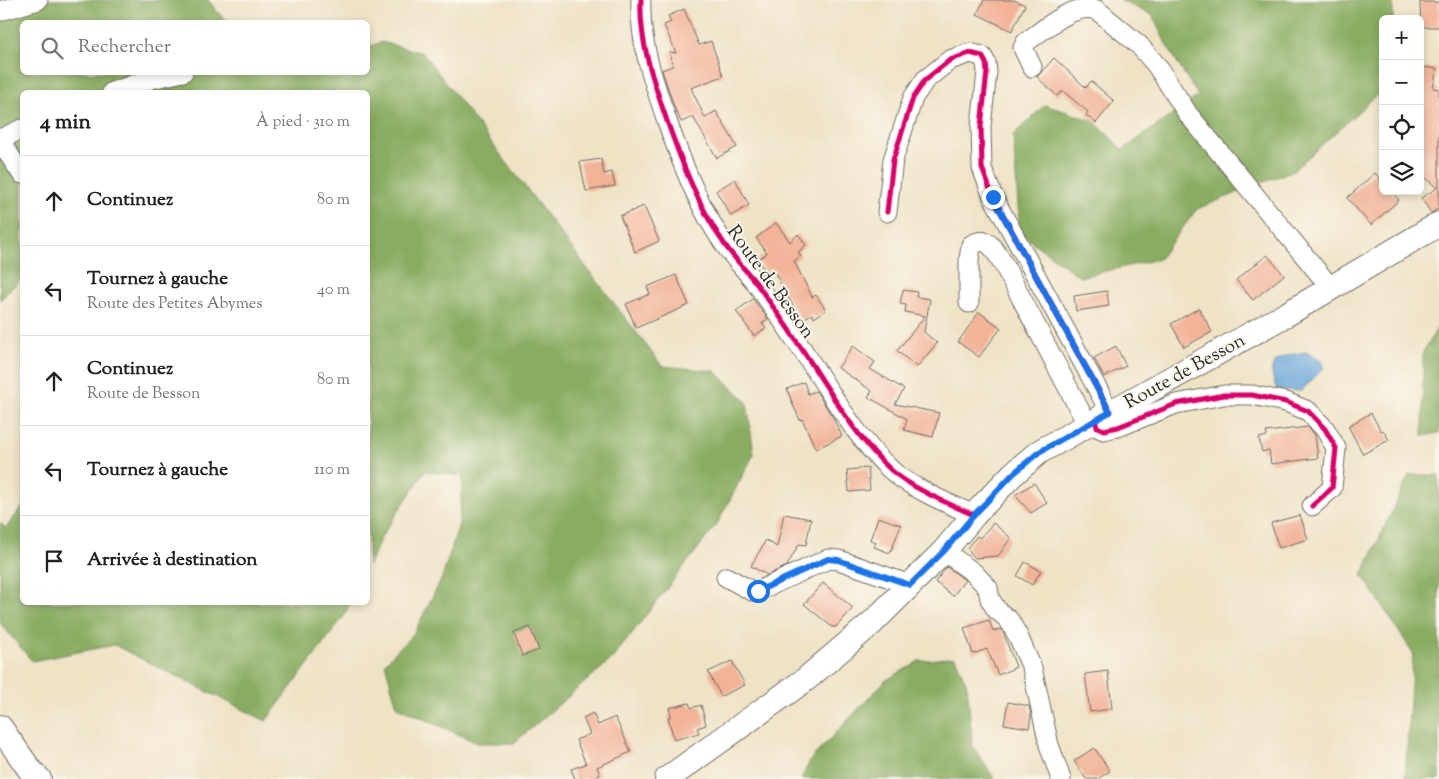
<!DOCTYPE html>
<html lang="fr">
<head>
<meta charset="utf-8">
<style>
  :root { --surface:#fff; --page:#f2f2f2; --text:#202124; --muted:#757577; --line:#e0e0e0 }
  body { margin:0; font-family:"Sorts Mill Goudy",serif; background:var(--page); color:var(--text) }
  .controls { position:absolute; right:15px; top:15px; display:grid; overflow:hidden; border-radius:8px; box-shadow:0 2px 8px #0003 }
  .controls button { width:45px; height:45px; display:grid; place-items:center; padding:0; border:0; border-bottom:1px solid var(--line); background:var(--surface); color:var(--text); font:25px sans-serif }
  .stop { position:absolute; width:15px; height:15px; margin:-11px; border:4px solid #1a73e8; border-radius:50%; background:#fff }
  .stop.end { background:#1a73e8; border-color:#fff; box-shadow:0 1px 5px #0008 }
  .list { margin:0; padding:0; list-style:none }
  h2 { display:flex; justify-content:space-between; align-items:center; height:65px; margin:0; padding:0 20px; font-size:21px }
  h2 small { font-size:16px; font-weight:400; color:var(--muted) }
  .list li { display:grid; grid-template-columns:32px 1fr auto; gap:15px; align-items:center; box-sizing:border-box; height:90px; padding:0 20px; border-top:1px solid var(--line) }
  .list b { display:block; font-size:19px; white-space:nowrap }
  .list p { margin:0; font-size:16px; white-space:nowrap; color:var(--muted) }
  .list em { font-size:16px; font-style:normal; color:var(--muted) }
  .icon { flex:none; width:28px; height:28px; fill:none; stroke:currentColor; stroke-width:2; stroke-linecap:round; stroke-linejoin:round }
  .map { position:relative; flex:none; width:1439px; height:779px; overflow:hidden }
  .search { position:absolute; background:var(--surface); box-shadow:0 2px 8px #0003; left:20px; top:20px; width:350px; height:55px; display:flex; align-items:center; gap:12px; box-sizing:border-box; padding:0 18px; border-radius:8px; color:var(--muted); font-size:19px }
  .panel { position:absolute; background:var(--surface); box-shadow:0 2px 8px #0003; left:20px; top:90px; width:350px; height:515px; border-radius:8px }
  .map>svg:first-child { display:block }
  .forest { fill:#88ac61; stroke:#5a6c46 }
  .water { fill:#67a5d9; stroke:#496882 }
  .building { fill:#f2b398 }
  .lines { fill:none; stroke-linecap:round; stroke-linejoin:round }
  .minor-casing { stroke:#706b61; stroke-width:21 }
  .major-casing { stroke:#706b61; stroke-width:26 }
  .minor { stroke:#fff; stroke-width:19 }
  .major { stroke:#fff; stroke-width:24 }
  .cycleway-casing { stroke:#fbf7ec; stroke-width:8 }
  .cycleway { stroke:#d6006c; stroke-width:5 }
  .route { stroke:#1a73e8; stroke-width:6 }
  .labels { text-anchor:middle; stroke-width:4; stroke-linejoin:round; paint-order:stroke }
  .street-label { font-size:19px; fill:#2b2b2b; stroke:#fbf7ec }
</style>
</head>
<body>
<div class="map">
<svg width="1439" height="779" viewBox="0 0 1439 779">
  <rect width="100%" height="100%" fill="#fbf7ec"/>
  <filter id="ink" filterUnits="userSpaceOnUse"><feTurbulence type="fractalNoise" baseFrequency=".02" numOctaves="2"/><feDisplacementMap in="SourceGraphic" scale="10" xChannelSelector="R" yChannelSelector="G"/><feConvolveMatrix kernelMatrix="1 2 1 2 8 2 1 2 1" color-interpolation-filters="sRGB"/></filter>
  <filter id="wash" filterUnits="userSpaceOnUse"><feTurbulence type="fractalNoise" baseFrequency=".0096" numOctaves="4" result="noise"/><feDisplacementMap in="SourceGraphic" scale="20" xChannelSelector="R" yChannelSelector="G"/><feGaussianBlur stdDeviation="1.12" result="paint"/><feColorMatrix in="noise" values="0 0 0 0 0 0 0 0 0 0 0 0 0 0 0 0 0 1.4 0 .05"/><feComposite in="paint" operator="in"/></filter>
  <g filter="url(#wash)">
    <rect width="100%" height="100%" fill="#efe3c6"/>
    <path class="forest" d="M0,0H208L222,17L230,22H22V72H368V47L382,42L423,53L662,366L715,371L747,402L754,454L717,524L612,659L514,743H478L397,707L385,663L414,633L442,578L459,524L463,476L425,471L382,536L368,566V92H22V278L0,300Z
      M1119,0H1393V19H1383V75L1380,92L1294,170L1197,209L1159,259L1080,277L1020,233L1013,135L1045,105L1094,121L1123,150L1198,96L1167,46L1152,15Z
      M1439,325V433L1423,436V352Z
      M1409,475H1439V779H1405L1413,653L1362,575Z
      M22,507V602L350,603L344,616L266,721L114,645L32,661L0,623V523L6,528Z
      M955,657L967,685L973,747L995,779H801L811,759L885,681L919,661Z"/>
    <path class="water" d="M1306,352L1323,362V369L1301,391L1277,390C1275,385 1273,379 1272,374C1269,356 1294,354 1306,352Z"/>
    <g id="blocks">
      <path class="building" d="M984,0H1014L1025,5L1012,31L977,14Z
        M1420,2H1439V27H1421Z
        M684,9L699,45L711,41L723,76L691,88L705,118L716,111L737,147L717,158L693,117L681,122L674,106L662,70L673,66L669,52L676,53L664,25L671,22L668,16Z
        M1054,58L1086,88L1091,81L1114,101L1096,123L1086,115L1088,112L1063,91L1057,96L1037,77Z
        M1425,67L1437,69L1433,88L1439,89V208L1431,213L1421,198L1437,188L1420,173V89Z
        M601,159L604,174L612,172L615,186L586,191L580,162Z
        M1375,173L1383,182V191H1391L1399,200L1371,225L1347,198Z
        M735,179L749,205L731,216L716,191Z
        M644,206L659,241L635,252L620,216Z
        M776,223L790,242L798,234L806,245L798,252L801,256L794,261L812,297L816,295L826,310L814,318L812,314L801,320L772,268L767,272L757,260L767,253L756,238Z
        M1267,255L1284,275L1253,300L1236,280Z
        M676,275L689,305L636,328L626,304L650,294L647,287Z
        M903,290L917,292L916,297L930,299L924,332L937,343L917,367L897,351L925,316L905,312L906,305L900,304Z
        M1107,291L1109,306L1076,311L1074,296Z
        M753,299L768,319L762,323L766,328L754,336L736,311Z
        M1199,308L1212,332L1184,347L1171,324Z
        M979,312L1001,328L979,357L958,342Z
        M853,346L875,362L870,369L904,389L895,404L939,413L933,437L904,430L907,419L868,397L872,391L838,368Z
        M1116,346L1126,366L1104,377L1094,358Z
        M804,382L808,394L816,391L832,416L842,436L816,449L802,419L800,420L793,405L787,389Z
        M1371,413L1381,431L1383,430L1389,440L1363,454L1348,426Z
        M1308,427L1315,435L1318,458L1271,464L1269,450L1262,452L1259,438L1267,436L1266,432Z
        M868,468L870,490L849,492L847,470Z
        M1034,483L1047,503L1031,513L1015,495Z
        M784,514L811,519L806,545L799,544L787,566L767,575L751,566L766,540L777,547Z
        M1300,515L1308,539L1279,548L1271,523Z
        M878,517L901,525L890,553L874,547L876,542L870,540Z
        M993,523L1011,538L998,556L975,558L967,548L977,536L980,538Z
        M1025,562L1041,571L1032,585L1017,576Z
        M947,567L965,580L953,596L935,582Z
        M823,583L853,608L836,627H832L804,604Z
        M989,620L993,631L1001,629L1003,632L1016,667L998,675L987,649L973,654L964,628Z
        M530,627L539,650L522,656L514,633Z
        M732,661L745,685L721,696L708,672Z
        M1108,671L1112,709L1090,712L1085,674Z
        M1008,702L1029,706L1031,716L1029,728L1004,724Z
        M689,703L691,708L701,705L706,725L697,728L699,733L674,740L668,717L671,716L669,708Z
        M593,713L598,725L615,717L631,752L597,767L600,775L590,779H575L571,769L586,764L576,740L590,734L583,718Z
        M1094,748L1110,771L1098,779H1086L1074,761Z"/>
    </g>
  </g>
  <g filter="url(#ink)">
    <use href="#blocks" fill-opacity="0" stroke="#706b61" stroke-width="1"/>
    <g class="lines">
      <g class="minor-casing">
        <path id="minor" d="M641,0C639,42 654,83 667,121C682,163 699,208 725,245C734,258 746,270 756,283C770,302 784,322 797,342C827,385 852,434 891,470C911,488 949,504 974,515
          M0,11L38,0
          M1032,67L1023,48L1026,42C1045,29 1074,2 1097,10L1139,45L1157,66L1188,114L1331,288
          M112,92L151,79L183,72
          M0,139L22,129
          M0,141L22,174
          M887,212L893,160L913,98L925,80L950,60L970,53L982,56L986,63L987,72L981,126L982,168L993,197L1110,412
          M969,303V260L971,245C989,234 995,251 1004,265L1087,424
          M1095,420L1097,427L1104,430L1118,427L1176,404L1224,395H1252L1286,402L1308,411L1325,429L1336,448L1332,488L1312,506
          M944,551L974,573L988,588L990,599L996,609L1009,620L1018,636L1032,668L1049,745L1061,779
          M726,577L752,591H758L828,559L839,560L910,585"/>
      </g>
      <g class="major-casing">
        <path id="major" d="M0,727L30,770L39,779
          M667,779L806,679L873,622L944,551L974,515L1013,474L1039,452L1287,314L1439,224"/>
      </g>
      <use href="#minor" class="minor"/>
      <use href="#major" class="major"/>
      <g class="cycleway-casing">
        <path id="cycleway" d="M641,0C639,42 654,83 667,121C682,163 699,208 725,245C734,258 746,270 756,283C770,302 784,322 797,342C827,385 852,434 891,470C911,488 949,504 974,515
          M887,212L893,160L913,98L925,80L950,60L970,53L982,56L986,63L987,72L981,126L982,168L993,197L1110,412
          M1095,420L1097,427L1104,430L1118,427L1176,404L1224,395H1252L1286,402L1308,411L1325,429L1336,448L1332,488L1312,506"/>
      </g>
      <use href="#cycleway" class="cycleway"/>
    </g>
  </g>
  <g class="lines" filter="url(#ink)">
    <path class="route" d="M758,591L828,559L838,560L910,585L944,551L974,515L1013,474L1039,452L1110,412L993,197"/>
  </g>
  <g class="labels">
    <g class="street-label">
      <text transform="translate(772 281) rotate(54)" y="7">Route de Besson</text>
      <text transform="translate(1184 370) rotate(-29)" y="7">Route de Besson</text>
    </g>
  </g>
</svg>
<div class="controls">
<button>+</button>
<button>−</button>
<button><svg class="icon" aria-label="locate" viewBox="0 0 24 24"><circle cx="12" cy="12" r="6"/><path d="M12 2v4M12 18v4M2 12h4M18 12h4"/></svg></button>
<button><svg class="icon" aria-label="layers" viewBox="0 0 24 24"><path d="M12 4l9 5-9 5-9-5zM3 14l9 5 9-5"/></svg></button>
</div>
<div class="stop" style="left:758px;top:591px"></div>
<div class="stop end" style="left:993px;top:197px"></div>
<div class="search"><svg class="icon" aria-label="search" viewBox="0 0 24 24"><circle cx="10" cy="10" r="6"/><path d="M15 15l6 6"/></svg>Rechercher</div>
<section class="panel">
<h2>4 min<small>À pied · 310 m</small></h2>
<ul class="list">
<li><svg class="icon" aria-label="ahead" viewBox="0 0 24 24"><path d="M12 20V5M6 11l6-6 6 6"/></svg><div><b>Continuez</b></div><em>80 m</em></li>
<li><svg class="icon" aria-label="left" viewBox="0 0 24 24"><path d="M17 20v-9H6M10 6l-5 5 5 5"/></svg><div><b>Tournez à gauche</b><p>Route des Petites Abymes</p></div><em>40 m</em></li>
<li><svg class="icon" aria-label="ahead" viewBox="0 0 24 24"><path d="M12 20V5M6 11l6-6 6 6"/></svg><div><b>Continuez</b><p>Route de Besson</p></div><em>80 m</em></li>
<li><svg class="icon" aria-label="left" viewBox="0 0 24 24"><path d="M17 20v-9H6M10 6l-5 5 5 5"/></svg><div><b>Tournez à gauche</b></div><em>110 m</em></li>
<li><svg class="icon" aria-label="arrive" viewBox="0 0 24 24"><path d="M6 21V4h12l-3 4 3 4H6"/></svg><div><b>Arrivée à destination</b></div></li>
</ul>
</section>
</div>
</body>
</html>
